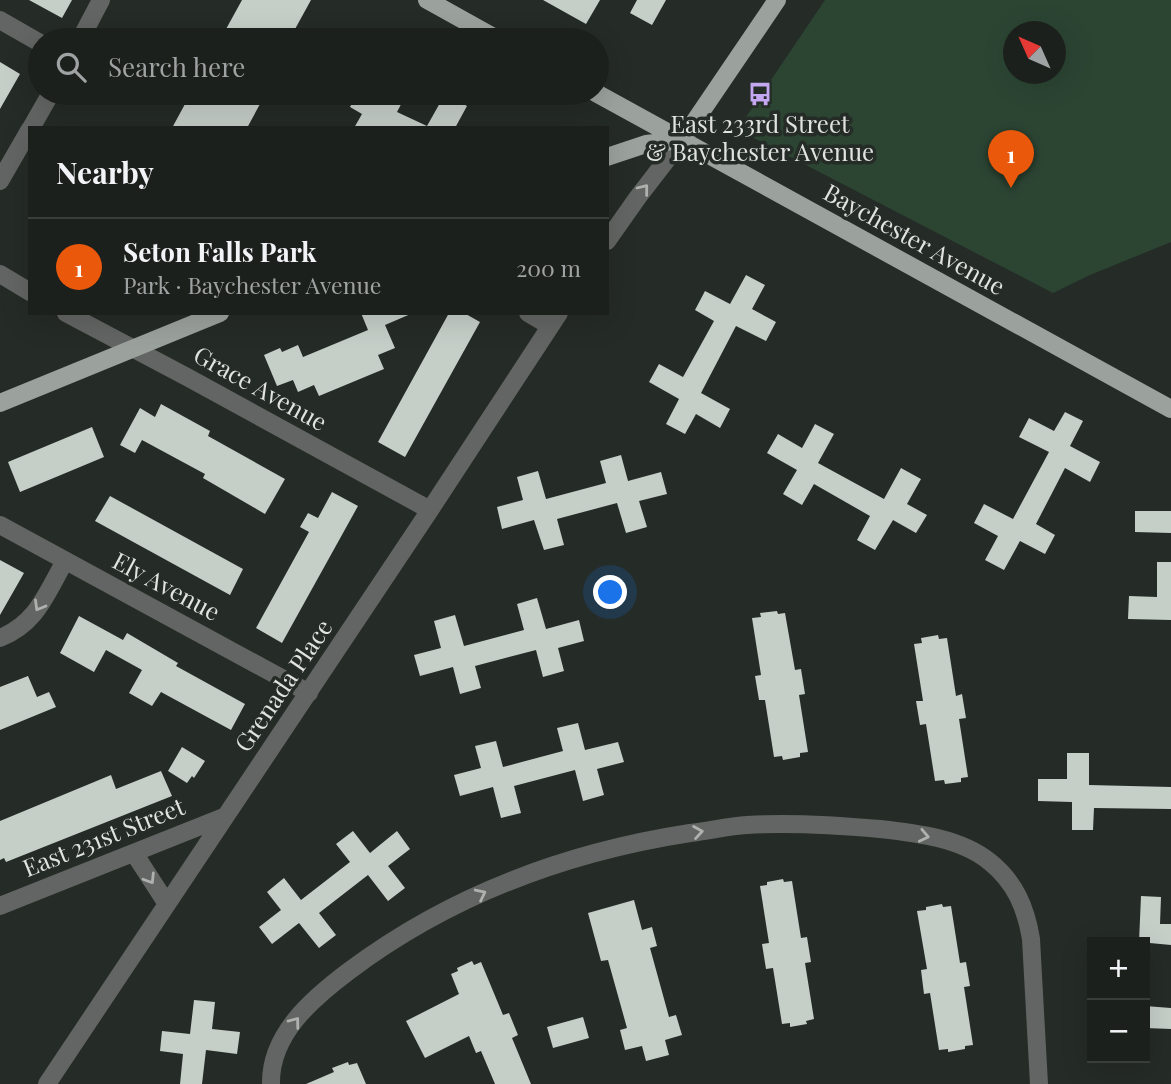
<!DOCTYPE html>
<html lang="en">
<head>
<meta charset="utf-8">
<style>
  :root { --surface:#1c201c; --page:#252825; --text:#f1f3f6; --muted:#a0a3a3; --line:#3a3e3b; --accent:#ea580c }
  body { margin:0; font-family:"Playfair Display",serif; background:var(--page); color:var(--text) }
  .controls { position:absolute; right:21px; bottom:21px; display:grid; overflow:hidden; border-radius:0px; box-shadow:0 7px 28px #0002 }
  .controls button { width:63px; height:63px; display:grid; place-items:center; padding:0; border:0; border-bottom:2px solid var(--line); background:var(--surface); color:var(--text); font:35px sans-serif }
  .compass { position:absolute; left:1003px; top:21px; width:63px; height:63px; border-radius:50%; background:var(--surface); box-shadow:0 7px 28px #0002; rotate:315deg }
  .you { position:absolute; left:611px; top:593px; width:24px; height:24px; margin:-18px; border:5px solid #fff; border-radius:50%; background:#1a73e8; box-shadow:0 0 0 10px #1a73e833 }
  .badge { display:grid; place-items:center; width:46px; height:46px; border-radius:50%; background:var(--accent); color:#fff; font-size:23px; font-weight:700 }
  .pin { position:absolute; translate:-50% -58px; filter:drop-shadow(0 2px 4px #0008) }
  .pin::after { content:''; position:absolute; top:37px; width:24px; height:21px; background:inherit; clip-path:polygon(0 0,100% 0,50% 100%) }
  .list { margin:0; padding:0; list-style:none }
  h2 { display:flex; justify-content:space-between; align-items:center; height:91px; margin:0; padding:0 28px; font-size:30px }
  h2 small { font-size:23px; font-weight:400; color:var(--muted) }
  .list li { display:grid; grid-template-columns:46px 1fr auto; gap:21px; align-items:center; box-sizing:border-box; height:98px; padding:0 28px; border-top:2px solid var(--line) }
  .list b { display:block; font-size:26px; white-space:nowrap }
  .list p { margin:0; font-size:23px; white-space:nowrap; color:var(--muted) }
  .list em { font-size:23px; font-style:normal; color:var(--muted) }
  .icon { flex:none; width:38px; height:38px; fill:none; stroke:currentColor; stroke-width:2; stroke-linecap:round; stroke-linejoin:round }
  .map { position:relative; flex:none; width:1171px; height:1084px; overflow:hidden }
  .search { position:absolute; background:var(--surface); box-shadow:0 7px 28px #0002; left:28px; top:28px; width:581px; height:77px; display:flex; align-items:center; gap:18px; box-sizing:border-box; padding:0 24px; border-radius:38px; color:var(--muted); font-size:26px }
  .panel { position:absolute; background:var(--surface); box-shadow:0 7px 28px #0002; left:28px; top:126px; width:581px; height:189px; border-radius:0px }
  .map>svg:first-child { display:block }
  .green { fill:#2c4533; fill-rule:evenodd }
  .building { fill:#c6cec8 }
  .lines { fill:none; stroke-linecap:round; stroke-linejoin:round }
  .minor { stroke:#626563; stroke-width:18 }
  .major { stroke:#9ba19c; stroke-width:18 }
  .oneway { stroke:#aeb1ae }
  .labels { text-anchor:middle; stroke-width:7; stroke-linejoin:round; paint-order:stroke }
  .poi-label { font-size:24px; fill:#e0e3e0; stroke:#252b26 }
  .street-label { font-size:24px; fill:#e0e3e0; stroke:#252b26 }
</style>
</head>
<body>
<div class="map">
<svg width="1171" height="1084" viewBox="0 0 1171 1084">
  <rect width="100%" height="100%" fill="#252b26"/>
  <path class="green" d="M825,0H1171V242L1090,275L1053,293L746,134L743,127L744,120ZM1014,32H1056V74H1014Z"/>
  <path class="building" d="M29,0H72L62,18Z
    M242,0H311L289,40H220Z
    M543,0H600L586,24Z
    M637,0H666L652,25L630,13Z
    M0,62L20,74L0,109Z
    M191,93H266L247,128H172Z
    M357,93H407L397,112L427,126L445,94L467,106L455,128H354L362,114L350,107Z
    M746,275L765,285L752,309L776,322L766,341L736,326L701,393L730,409L720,428L696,414L685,434L666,424L679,399L649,382L659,364L683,377L714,321L695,310L705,291L730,304Z
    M361,313H413L385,325L395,348L378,355L384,369L319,396L314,385L298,392L293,380L277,386L264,355L280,348L282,352L298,345L303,357L368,330Z
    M449,313H464L480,322L405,457L378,442Z
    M161,404L210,431L208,436L285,479L265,514L203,478L205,474L142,440L135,453L120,445L140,408L155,417Z
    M1065,412L1083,421L1070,446L1100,462L1090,482L1065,468L1036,524L1055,535L1045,554L1020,541L1004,570L985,560L998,536L974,523L984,504L1013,519L1049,452L1019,437L1029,418L1054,431Z
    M815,424L834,434L818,463L884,499L901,468L921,479L907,504L927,515L916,533L893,520L875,550L857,540L870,516L814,484L802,505L783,494L797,470L767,453L778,434L802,448Z
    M92,427L104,457L20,492L8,462Z
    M621,455L628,481L661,472L667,494L639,501L647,527L626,533L617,503L557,519L564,545L544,550L534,520L502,529L497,507L523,500L517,477L538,471L546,499L606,483L600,461Z
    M332,492L358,506L282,643L256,628L309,532L300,527L308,513L318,518Z
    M110,496L243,569L230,595L95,521Z
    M1135,511H1171V533L1135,532Z
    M0,560L24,573L0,615Z
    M1157,562H1171V620L1128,619L1129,596L1157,597Z
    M537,598L546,629L579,620L584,641L558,648L564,671L543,677L536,650L475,666L481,688L460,694L453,667L420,676L414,655L441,648L434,621L455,615L464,646L524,630L517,604Z
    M777,611L778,614L785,613L795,670L801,669L805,694L799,695L808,752L800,753V757L783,760L782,756L774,757L765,700H759L755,676L761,675L752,618L761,617L760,613Z
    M79,616L123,640L127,633L178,663L176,666L245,704L231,730L161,692L152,706L129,693L142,670L106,650L94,672L60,653Z
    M938,635L939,639L947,638L956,696L962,694L966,718L959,719L968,777L961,778V782L945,784L944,780L935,781L926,724L920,725L916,701H923L914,644L922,643L921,638Z
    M28,676L37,697L49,692L56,707L0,730V687Z
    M578,723L585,750L618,742L624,762L597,769L604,795L583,801L575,770L514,786L521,813L501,818L493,787L460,796L454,775L481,768L475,746L496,741L503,767L563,751L557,728Z
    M182,747L205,761L194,778L192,776L187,783L168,771Z
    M1067,753H1089V785L1171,787V809L1094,808L1093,830H1072V802L1038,801V779H1067Z
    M161,771L172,796L6,862L4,858L0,860V821L111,775L116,789Z
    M353,831L370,853L397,831L410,849L388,866L405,888L388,901L368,875L319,913L336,935L319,948L299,923L272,944L259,927L281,910L267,892L284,878L301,900L350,862L336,844Z
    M783,879L784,882L792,881L801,938L807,937L811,962L805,963L814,1019L806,1021L807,1024L790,1027V1023L782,1024L773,968L766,969L762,944L769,943L760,886L767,885V882Z
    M1141,896L1161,897L1160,924H1171V945L1139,942Z
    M634,900L642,930L652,927L657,946L650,948L669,1017L676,1015L682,1035L665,1040L669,1055L646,1061L642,1046L625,1050L620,1030L627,1028L608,960L601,961L588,913Z
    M942,904L943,907L951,906L960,963L966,962L970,986L964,987L973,1045L965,1046V1049L948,1052V1049L939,1050L930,993L924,994L921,970L927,969L917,911L926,910V907Z
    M472,961L474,965L481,962L503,1015L509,1013L518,1035L512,1038L531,1084H495L481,1051L476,1053L469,1036L425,1058L406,1021L459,994L451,974L458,971L457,968Z
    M194,1000L215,1002L212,1029L240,1032L237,1054L206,1050L202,1084H180L183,1054L160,1051L162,1031L190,1034Z
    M1145,1006L1171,1008V1029L1145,1028Z
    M583,1017L589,1038L553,1048L547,1027Z
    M348,1062L349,1065L357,1063L366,1084H306L334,1072L332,1068Z"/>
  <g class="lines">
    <path class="minor" d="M0,20L40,43
      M80,40L101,0
      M31,128L51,93
      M0,181L30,129
      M607,241L638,197L682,140
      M0,274L30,292
      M66,313L187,377L430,510
      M528,313L550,326
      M0,525L309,693
      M0,638C37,623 46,594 65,561
      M134,853L167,904
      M0,906L226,816
      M47,1084L430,510L559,313
      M271,1084C270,1034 313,998 349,971C449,896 567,852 690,833C709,831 728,826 747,825C791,822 836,825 880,829C916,833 961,838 990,862C1015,882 1026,908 1031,939L1039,1084"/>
    <path class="major" d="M427,0L499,40
      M596,93L1171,409
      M682,140L777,0
      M607,157L646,144L682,140
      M0,403L220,313"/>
  </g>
  <defs><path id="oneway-chevron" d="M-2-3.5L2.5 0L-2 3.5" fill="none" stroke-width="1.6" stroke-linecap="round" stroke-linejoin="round" transform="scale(1.75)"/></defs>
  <g class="oneway">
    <use href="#oneway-chevron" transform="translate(644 189) rotate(-52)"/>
    <use href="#oneway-chevron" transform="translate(39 606) rotate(120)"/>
    <use href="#oneway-chevron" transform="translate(698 832) rotate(-9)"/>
    <use href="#oneway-chevron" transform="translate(924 836) rotate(12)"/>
    <use href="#oneway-chevron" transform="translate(150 879) rotate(58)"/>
    <use href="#oneway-chevron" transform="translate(481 894) rotate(-26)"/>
    <use href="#oneway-chevron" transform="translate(295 1022) rotate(-53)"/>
  </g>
  <defs>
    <g id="bus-bare" transform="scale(1.89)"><path d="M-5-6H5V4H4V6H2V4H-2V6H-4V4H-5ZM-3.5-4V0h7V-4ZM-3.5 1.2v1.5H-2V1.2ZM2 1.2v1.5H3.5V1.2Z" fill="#c4a7f1" stroke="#252b26" stroke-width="2.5" paint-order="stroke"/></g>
  </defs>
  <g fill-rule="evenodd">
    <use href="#bus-bare" x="760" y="94"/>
  </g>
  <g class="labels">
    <g class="poi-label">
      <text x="760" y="133">East 233rd Street<tspan x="760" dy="28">&amp; Baychester Avenue</tspan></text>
    </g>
    <g class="street-label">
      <text transform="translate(914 240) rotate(29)" y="8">Baychester Avenue</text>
      <text transform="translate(260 389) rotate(29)" y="8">Grace Avenue</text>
      <text transform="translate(166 587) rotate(28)" y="8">Ely Avenue</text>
      <text transform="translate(284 686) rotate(-56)" y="8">Grenada Place</text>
      <text transform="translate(104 838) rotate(-22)" y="8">East 231st Street</text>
    </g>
  </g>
</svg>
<div class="controls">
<button>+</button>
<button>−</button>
</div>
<svg class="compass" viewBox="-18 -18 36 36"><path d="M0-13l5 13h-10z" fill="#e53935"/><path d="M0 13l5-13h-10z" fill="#a0a3a3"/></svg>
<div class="you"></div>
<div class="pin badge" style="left:1011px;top:188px">1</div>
<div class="search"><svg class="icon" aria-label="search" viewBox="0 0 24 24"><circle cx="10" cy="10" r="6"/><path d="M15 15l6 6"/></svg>Search here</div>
<section class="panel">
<h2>Nearby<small></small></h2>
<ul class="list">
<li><span class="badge">1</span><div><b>Seton Falls Park</b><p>Park · Baychester Avenue</p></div><em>200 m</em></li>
</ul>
</section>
</div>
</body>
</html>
